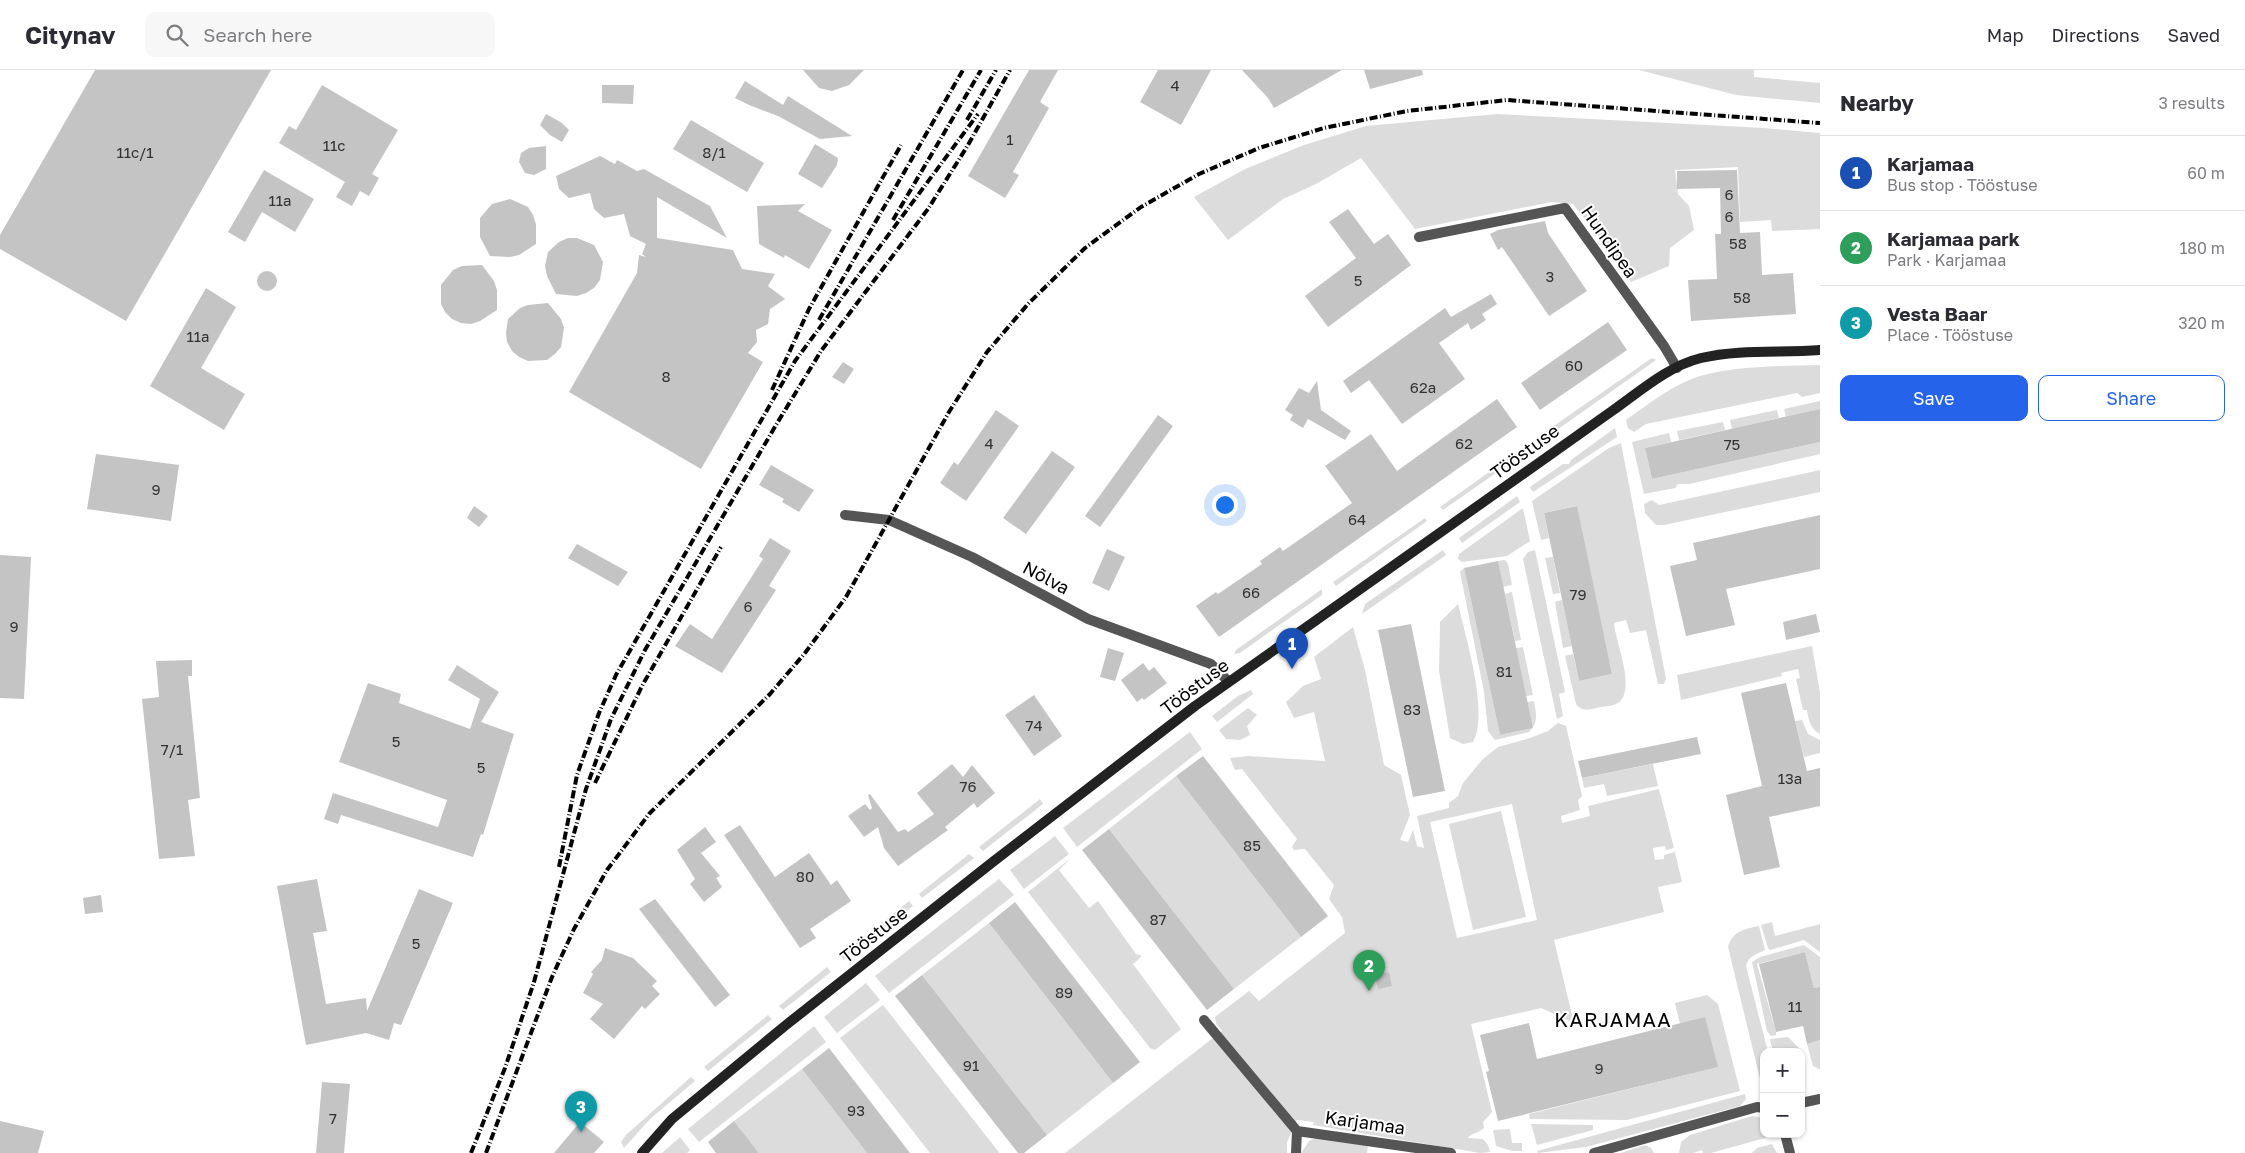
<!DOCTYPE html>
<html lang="en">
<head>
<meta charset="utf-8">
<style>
  :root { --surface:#fff; --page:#f7f7f7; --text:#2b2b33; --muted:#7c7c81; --line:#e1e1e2; --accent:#2563eb }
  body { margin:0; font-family:"Golos Text",sans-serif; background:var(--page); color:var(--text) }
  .controls { position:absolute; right:15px; bottom:15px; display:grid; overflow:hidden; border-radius:10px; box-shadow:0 1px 4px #0004 }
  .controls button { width:45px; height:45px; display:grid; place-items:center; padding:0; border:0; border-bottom:1px solid var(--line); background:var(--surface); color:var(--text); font:25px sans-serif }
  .you { position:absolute; left:1224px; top:434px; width:18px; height:18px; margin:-12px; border:4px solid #fff; border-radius:50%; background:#1a73e8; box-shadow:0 0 0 8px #1a73e833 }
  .badge { display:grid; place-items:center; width:32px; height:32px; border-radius:50%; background:var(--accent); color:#fff; font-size:16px; font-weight:700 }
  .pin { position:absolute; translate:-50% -41px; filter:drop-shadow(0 1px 2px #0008) }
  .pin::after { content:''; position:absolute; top:26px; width:18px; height:15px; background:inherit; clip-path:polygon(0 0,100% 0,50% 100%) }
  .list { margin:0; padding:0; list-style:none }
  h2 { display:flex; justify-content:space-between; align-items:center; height:65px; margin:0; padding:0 20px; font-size:21px }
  h2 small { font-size:16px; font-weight:400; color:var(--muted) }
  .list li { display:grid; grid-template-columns:32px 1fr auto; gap:15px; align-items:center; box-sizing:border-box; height:75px; padding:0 20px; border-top:1px solid var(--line) }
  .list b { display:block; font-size:19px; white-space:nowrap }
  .list p { margin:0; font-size:16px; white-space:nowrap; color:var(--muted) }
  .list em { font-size:16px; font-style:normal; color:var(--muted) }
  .actions { display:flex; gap:10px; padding:15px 20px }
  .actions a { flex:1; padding:11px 0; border:1px solid var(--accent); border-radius:10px; text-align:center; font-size:18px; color:var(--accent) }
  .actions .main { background:var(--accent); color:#fff }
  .icon { flex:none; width:28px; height:28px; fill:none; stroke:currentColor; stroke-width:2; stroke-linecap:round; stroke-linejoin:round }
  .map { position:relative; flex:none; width:1820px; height:1083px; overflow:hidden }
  header { display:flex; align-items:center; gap:30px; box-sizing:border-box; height:70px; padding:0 25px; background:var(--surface); border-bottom:1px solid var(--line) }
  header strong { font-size:24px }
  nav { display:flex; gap:28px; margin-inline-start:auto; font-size:18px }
  .search { width:350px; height:45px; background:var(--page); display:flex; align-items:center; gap:12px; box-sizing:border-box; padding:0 18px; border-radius:10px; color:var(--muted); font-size:19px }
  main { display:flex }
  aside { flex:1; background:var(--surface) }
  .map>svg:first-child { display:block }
  .green { fill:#dcdcdc; fill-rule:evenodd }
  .building { fill:#c4c4c4 }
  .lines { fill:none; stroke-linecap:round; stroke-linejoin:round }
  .street { stroke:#555; stroke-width:10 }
  .secondary { stroke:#222; stroke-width:10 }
  .rail { stroke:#000; stroke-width:4; stroke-dasharray:8 2.5 1 2.5; stroke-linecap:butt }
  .labels { text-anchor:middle; stroke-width:4; stroke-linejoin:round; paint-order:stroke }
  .number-label { font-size:15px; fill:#313131 }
  .street-label { font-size:18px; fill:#000; stroke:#fff }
  .quarter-label { font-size:20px; letter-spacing:1px; fill:#000; stroke:#fff }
</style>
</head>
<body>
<header>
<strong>Citynav</strong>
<div class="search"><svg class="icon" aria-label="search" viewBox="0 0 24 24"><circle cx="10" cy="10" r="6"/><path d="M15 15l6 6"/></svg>Search here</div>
<nav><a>Map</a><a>Directions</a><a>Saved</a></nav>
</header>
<main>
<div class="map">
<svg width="1820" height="1083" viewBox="0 0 1820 1083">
  <rect width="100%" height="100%" fill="#fff"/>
  <path class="green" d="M1639,0H1754V7L1820,13V33L1736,25Z
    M1497,44L1764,58L1820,63V159L1772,161L1771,150L1740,152L1738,97L1675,100L1678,124L1689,136L1694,160L1670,178L1669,196L1631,212L1611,182L1573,134L1552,132L1415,159L1361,88L1316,114L1283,129L1228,170L1194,127L1245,99L1304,75L1366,56Z
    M1652,288L1656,290L1544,369L1542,364Z
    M1820,295V323L1802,327L1797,323L1646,354L1634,362L1628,358L1626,350C1647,335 1670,317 1694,308C1729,296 1782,296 1820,295Z
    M1820,331V339L1786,347L1784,339Z
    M1777,340L1779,348L1732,359L1730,350Z
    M1723,352L1725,360L1679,370L1677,361Z
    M1615,358L1617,367L1533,422L1530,417L1563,394H1569L1571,390Z
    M1669,363L1671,372L1645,378L1652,409L1820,372V384L1689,414H1678L1675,418L1644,424L1632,372Z
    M1621,373L1666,609L1664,614H1658L1646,560L1630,563L1626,550L1614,553C1616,573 1633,611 1622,629C1618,636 1608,636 1601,637C1591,639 1583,643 1576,634L1565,586L1573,584L1579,611L1612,604L1576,436L1544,443L1549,468L1541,470L1532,431L1609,378Z
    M1527,375L1529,380L1443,440L1440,437Z
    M1820,400V422L1664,455H1656L1645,443L1644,434L1652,430L1659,435Z
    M1517,426L1520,432L1462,473L1459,468Z
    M1523,438L1530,471L1507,486L1462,492L1458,489L1459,484Z
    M1425,448L1427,451L1336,516L1333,512Z
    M1443,480L1446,485L1362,544L1365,534Z
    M1535,480L1565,622L1559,624L1563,646L1557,649L1523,489L1528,482Z
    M1553,487L1560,523L1553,524L1545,488Z
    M1505,490L1508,494L1512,515L1503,517L1498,491Z
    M1464,498L1500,665L1533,658L1527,632L1534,631C1536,644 1539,652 1529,662L1495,670L1488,661L1484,622L1460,502Z
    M1322,519V525L1240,583L1234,584L1236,580Z
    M1512,522L1521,570L1515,571L1505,524Z
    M1562,530L1572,576L1563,578L1555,532Z
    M1458,534C1466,568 1489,643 1473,672L1463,674L1450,668L1439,601L1440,552Z
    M1353,557L1365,600L1384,695L1401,705L1410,745L1400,770L1408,772L1413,760L1417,776L1424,778L1417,746L1449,738V733L1458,726L1463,713L1482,690L1498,677L1530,668L1548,661L1558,653L1566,656L1582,726L1578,730L1580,740L1561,746L1562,753L1590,746L1588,736L1659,719L1674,778L1666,780L1665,776L1653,778L1655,790L1664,789V785L1675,782L1682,812L1658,817L1664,842L1554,870L1574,953L1541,938L1471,954L1492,1042L1483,1052L1484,1058C1479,1063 1473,1062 1468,1068L1483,1069L1488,1075L1490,1082L1480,1083L1313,1055L1314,1052L1297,1050L1287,1072V1083H1065L1222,961L1216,953L1215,947L1249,921L1259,931L1345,863L1342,847L1329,829L1334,815L1305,779L1294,780L1292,777L1297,769L1242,699L1235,700L1230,688L1248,686L1325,691L1314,642L1294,648L1286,632L1303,616L1321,609L1314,587ZM1512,734L1537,850L1457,868L1430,752Z
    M1812,576L1820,623V664C1810,658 1809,651 1807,640H1803L1796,609L1800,608L1798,599L1781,603L1782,606L1681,630L1677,605Z
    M1523,577L1533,625L1526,626L1516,578Z
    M1251,620L1253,624L1217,652L1212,646L1238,626Z
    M1248,638L1257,645L1247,656L1250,665L1240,670L1226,669L1219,660Z
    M1802,650L1808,664L1820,670V683L1804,687L1795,651Z
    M1190,662L1202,679L1077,777L1063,758Z
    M1653,694L1658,716L1607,726L1604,714L1584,718L1582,708Z
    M1176,706L1301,867L1234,919L1109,759Z
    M1040,729L1043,734L983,781L979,777Z
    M1501,741L1526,847L1473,860L1449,754Z
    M1055,766L1069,784L1024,819L1010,800Z
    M969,784L974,788L922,828L919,824Z
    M1071,788L1059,800L1089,838L1098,831L1136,884L1142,886L1133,894L1181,959L1155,980L1150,978L1028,822Z
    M999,809L1014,825L889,923L875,906Z
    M909,831L913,836L844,890L840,886Z
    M1772,852L1775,866L1820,854V882L1804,870L1770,880L1768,878L1761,855Z
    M989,853L1113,1013L1047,1065L922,905Z
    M1759,856L1765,880C1757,884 1748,886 1746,896L1768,982H1764V1012L1761,1013L1728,877C1732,861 1745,859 1759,856Z
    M1804,875L1820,887V917L1814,918L1805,882L1757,894L1776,962V965L1771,966L1767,961L1752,892L1760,887Z
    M827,897L831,902L783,940L779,936Z
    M866,913L880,930L837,963L824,947Z
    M1707,925L1718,934L1740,1021L1627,1050L1530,1049L1529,1044L1717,997L1705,948L1680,954L1675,933Z
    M883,935L998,1081L999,1083H930L840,968Z
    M768,945L772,949L708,1001L704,997Z
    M814,956L826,972L699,1072L688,1059Z
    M1788,967L1799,978L1800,982H1773L1770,969Z
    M1820,970V999H1819L1813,996L1807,974Z
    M802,999L867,1083H759L734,1051Z
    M691,1007L695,1011L650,1049L624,1078L621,1072L626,1065Z
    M1745,1024L1746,1029L1740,1036L1586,1077L1538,1083L1537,1081Z
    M1752,1046L1764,1048V1064L1772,1066L1711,1083H1703L1702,1080L1693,1083H1679L1681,1072L1690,1065Z
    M1531,1054L1593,1055V1060L1537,1075Z
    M1510,1059L1512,1073H1522V1081H1512L1496,1076L1493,1060Z
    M680,1067L690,1080L687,1083H662Z
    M1318,1067L1368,1075L1367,1083H1301L1309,1071Z
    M1772,1074L1777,1083H1752L1757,1078Z
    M1645,1075L1651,1078L1654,1083H1621Z"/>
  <path class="building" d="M95,0H271L126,251L0,179V165Z
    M803,0H864L849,15L832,21L819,18Z
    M1029,0H1058L1040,32L1049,38L1013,102L1019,105L1005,128L968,106Z
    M1158,0H1211L1181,55L1140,32Z
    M1242,0H1342L1274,38L1268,28Z
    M1364,0H1422L1423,5L1370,19Z
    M745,11L783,35L788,26L852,66L820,69L778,46L749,35L735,28Z
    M322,15L398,60L372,104L379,108L369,126L360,121L352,136L336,127L345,112L279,73L289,56L296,60Z
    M602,15H634L633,34L602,33Z
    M546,44L562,53L569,60L562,72L550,65L540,55Z
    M691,50L764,93L747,122L673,79Z
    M815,74L838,88L837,95L822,118L798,104Z
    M546,76V99L534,105L525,103L519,92L521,83L529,78Z
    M600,86L615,94L617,90L637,101L644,99L710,136L727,168L657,127V168L733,180L742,199L775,204L768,216L785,229L770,239L768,254L756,260L757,272L748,283L763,292L701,399L569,322L637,203L639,185L646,187L642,184L646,174L630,166L624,144L604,148L594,139L590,123L569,128L559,119L556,106Z
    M264,100L314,129L295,162L262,142L245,172L228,162Z
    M1737,100L1740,163L1760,162L1762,205L1793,203L1796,244L1691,251L1688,210L1717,209L1715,164H1721L1720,118L1677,119V101Z
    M510,129L528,137L533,145L536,154V174L519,185L510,187L490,186L480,167V148L492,134Z
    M805,134L798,141L832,160L809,199L785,185L784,188L759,174L757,136Z
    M1348,139L1374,174L1388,164L1411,195L1328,257L1305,226L1356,188L1329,152Z
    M1545,151L1548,163L1587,221L1549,246L1502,177L1498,180L1490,164L1498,160Z
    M568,168H577L594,175L603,192L600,210L594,218L586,223L577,226L556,224L547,206L545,196L548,182L559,172Z
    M482,195L494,211L497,220V240L480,251L471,254L461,253L452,249L445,242L441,234V215L453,200L462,196Z
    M257 211a10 10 0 1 1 20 0a10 10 0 1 1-20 0Z
    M206,218L236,237L201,298L245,324L224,360L150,316Z
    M1491,224L1497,234L1482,244L1486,250L1471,260L1468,253L1439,273L1465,309L1402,354L1369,310L1351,323L1343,311L1445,238L1451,247Z
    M548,233L561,249L564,258L561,277L555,284L547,290L528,291L519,287L512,281L507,272L506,263L508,249L520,238L528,235Z
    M1608,252L1627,280L1540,340L1521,313Z
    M843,292L854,299L844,314L832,307Z
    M1317,311L1321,340L1351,361L1345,370L1308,349L1303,358L1290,350L1293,345L1285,340L1299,318L1309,323Z
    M1497,329L1517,357L1219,567L1196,536L1216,522L1218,524L1262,494L1260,491L1280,477L1283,481L1352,433L1325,396L1371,364L1397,401Z
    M1820,339V372L1652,409L1645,378Z
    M996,340L1019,356L966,431L940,413L954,392L958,395Z
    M1158,345L1173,356L1100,457L1085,446Z
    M1052,381L1075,397L1026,464L1003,448Z
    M96,384L179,395L171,451L87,439Z
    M771,395L814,420L799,442L782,432L784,429L759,415Z
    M474,436L488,446L479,457L467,448Z
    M1577,436L1612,604L1579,611L1544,443Z
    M1820,445V499L1726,519L1735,555L1686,566L1670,496L1697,490L1693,473Z
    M770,468L791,481L769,516L776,520L722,603L675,576L690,554L712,569L763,489L759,486Z
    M577,474L628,502L618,516L568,488Z
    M1107,479L1125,487L1109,521L1092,513Z
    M0,485L31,487L24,629L0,628Z
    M1498,491L1533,658L1500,665L1464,498Z
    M1816,544L1820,562L1786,570L1783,552Z
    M1411,554L1445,721L1413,727L1378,560Z
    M1108,578L1124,583L1115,611L1100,607Z
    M192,590V606H188L200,728L188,730L195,786L159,789L142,629L159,627L156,591Z
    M1143,593L1149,601L1154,597L1167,613L1144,630L1142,628L1137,632L1121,610Z
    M457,595L499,622L481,652L514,664L483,765L481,764L473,787L341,745L338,754L324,749L333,723L438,757L447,730L339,692L368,613L401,624L399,633L470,659L480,629L448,610Z
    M1786,613L1807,701L1820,698V736L1769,747L1780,797L1744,805L1726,725L1762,716L1741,623Z
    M1034,625L1062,666L1034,686L1005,645Z
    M1697,667L1701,684L1582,708L1578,691Z
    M1203,686L1328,846L1301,867L1176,706Z
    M952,694L963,707L972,695L995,723L977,738L974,733L945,757L948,760L898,796L884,778L878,757L864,767L848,746L865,734L870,740L872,738L868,725L870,724L898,762L905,759L908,762L934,744L917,723Z
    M740,755L775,807L809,783L831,815L837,810L851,831L810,859L816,868L800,878L724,765Z
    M705,757L716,772L701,783L720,806L716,808L722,817L704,832L690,814L695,809L677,780Z
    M1109,759L1234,919L1207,940L1082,780Z
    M317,809L327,861L313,863L326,934L366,928L367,941L419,819L453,833L401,955L394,953L389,970L366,963L306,975L277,816Z
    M101,825L103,842L85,844L83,828Z
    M655,829L730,925L715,937L639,839Z
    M1015,832L1140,992L1113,1013L989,853Z
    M605,878L633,888L657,911L652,916L660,924L645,939L642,936L614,969L590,949L603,934L583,923L593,904L591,902L602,890Z
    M1805,882L1814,918L1820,917V970L1807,974L1803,956L1776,962L1759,894Z
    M1389,902L1392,916L1378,919L1375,905Z
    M922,905L1047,1065L1024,1083H1018L895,926Z
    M1705,947L1718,997L1498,1051L1486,1002L1489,1001L1480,965L1529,953L1537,989Z
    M829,978L910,1083H867L802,999Z
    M322,1012L350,1014L344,1083H316Z
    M0,1051L44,1061L38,1083H0Z
    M734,1051L759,1083H716L708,1072Z
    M580,1052L604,1072L594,1083H554Z"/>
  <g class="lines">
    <path class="street" d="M1419,167L1565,138L1664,276L1677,298
      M845,445L889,450L972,487L1088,549L1211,594L1228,611
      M1204,950L1297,1061
      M1801,1033L1820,1029
      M1297,1061L1451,1083
      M1785,1064L1790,1083
      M1296,1083L1297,1061
      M1594,1083L1757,1037L1764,1038"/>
    <path class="secondary" d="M642,1083L672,1049L786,955L994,791L1195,636L1612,341C1639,322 1668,296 1701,288C1739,279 1781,283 1820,280"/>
    <path class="rail" d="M967,50L996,0
      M893,150L981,0
      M819,250L963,0
      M772,320L809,239L901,75
      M595,713L642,616L721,477
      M559,797L577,705L599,643L616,605L795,291L978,44
      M471,1083L505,998L534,912L586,719L611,649L645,580L776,355L821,281L928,139L968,75L1010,0
      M486,1083L552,907L574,859L607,800L649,744L770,624L805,583L846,527L949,342L987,282L1028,234L1085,178L1141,137L1199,104L1259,78L1324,58L1407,41L1507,30L1820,53"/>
  </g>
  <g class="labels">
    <g class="number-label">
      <text x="1175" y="21">4</text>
      <text x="1010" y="75">1</text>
      <text x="334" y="81">11c</text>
      <text x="135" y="88">11c/1</text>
      <text x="714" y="88">8/1</text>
      <text x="1729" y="130">6</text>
      <text x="280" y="136">11a</text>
      <text x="1729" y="152">6</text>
      <text x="1738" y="179">58</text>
      <text x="1550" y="212">3</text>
      <text x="1358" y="216">5</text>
      <text x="1742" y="233">58</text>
      <text x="198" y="272">11a</text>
      <text x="1574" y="301">60</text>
      <text x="666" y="312">8</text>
      <text x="1423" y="323">62a</text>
      <text x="989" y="379">4</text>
      <text x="1464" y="379">62</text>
      <text x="1732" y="380">75</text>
      <text x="156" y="425">9</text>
      <text x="1357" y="455">64</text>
      <text x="1251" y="528">66</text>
      <text x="1578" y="530">79</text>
      <text x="748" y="542">6</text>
      <text x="14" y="562">9</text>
      <text x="1504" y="607">81</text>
      <text x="1412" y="645">83</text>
      <text x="1034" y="661">74</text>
      <text x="396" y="677">5</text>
      <text x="172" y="685">7/1</text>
      <text x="481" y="703">5</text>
      <text x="1790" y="714">13a</text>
      <text x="968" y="722">76</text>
      <text x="1252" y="781">85</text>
      <text x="805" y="812">80</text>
      <text x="1158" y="855">87</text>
      <text x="416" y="879">5</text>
      <text x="1064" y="928">89</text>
      <text x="1795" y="942">11</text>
      <text x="971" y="1001">91</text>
      <text x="1599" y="1004">9</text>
      <text x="856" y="1046">93</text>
      <text x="333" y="1054">7</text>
    </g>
    <g class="street-label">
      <text transform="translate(1609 172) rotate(55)" y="6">Hundipea</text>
      <text transform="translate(1525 382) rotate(-36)" y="6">Tööstuse</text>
      <text transform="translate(1046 508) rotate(28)" y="6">Nõlva</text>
      <text transform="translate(1195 617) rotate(-37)" y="6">Tööstuse</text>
      <text transform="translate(874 865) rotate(-38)" y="6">Tööstuse</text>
      <text transform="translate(1365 1053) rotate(8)" y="6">Karjamaa</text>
    </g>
    <g class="quarter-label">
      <text x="1613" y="957">KARJAMAA</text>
    </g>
  </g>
</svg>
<div class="controls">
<button>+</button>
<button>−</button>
</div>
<div class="you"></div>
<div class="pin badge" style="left:1292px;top:599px;background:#1a4fb4">1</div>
<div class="pin badge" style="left:1369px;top:921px;background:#2e9e5b">2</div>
<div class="pin badge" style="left:581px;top:1062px;background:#0f9aa8">3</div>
</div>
<aside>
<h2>Nearby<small>3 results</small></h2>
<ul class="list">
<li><span class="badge" style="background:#1a4fb4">1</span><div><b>Karjamaa</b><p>Bus stop · Tööstuse</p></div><em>60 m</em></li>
<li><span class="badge" style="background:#2e9e5b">2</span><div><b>Karjamaa park</b><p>Park · Karjamaa</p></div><em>180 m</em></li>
<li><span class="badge" style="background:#0f9aa8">3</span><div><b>Vesta Baar</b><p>Place · Tööstuse</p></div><em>320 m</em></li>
</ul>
<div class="actions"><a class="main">Save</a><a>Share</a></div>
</aside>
</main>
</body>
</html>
